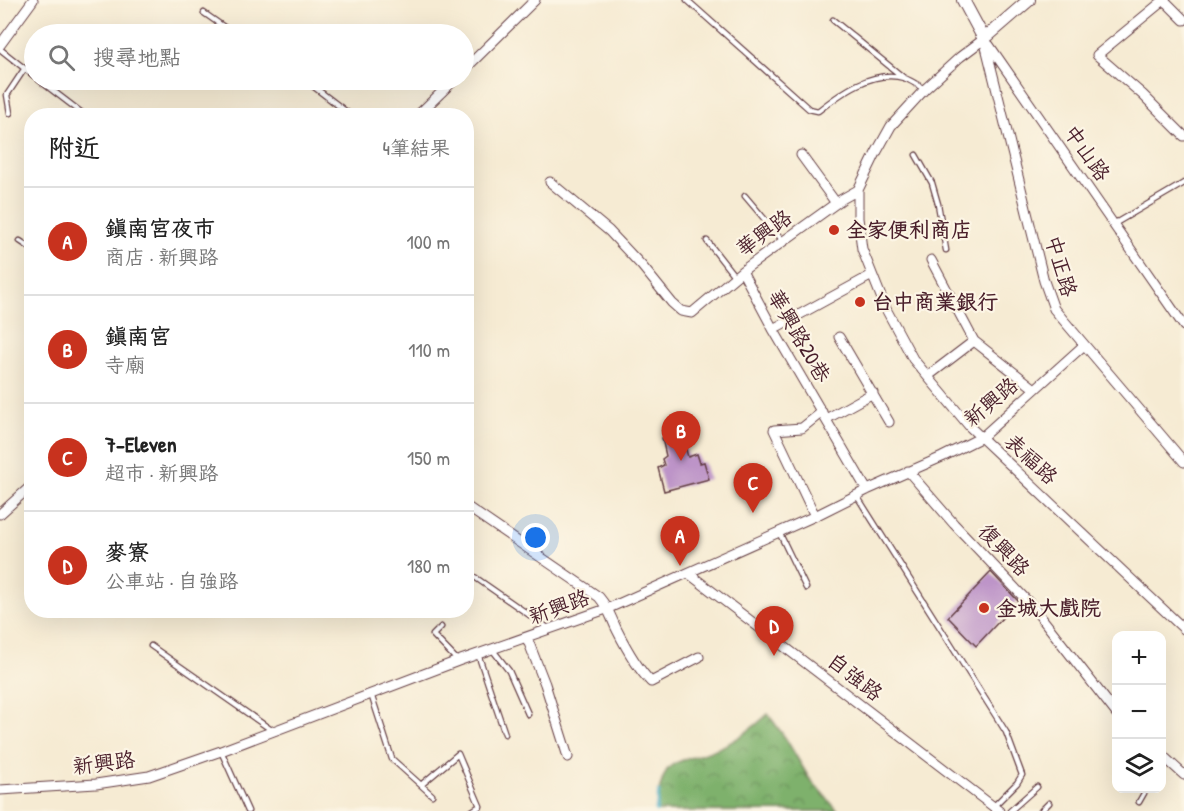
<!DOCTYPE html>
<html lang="zh-TW">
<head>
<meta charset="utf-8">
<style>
  :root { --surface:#fff; --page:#f6f6f6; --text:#222; --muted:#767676; --line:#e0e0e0; --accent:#c8321e }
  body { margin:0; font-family:"Patrick Hand","LXGW WenKai TC",sans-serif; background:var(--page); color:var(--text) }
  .controls { position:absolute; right:18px; bottom:18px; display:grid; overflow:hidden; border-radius:12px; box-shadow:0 6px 24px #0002 }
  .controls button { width:54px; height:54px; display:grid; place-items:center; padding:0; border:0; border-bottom:2px solid var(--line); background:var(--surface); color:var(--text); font:30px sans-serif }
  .you { position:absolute; left:536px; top:538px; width:21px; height:21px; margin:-15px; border:4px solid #fff; border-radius:50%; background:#1a73e8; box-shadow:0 0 0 9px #1a73e833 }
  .badge { display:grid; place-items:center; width:39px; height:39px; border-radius:50%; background:var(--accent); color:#fff; font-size:20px; font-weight:700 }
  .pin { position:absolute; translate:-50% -50px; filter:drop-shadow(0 2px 3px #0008) }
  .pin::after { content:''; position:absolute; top:32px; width:21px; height:18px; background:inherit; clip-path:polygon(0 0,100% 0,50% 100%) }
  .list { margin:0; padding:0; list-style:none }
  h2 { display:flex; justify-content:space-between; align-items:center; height:78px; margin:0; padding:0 24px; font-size:26px }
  h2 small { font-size:20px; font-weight:400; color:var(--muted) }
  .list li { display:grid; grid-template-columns:39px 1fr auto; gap:18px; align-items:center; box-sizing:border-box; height:108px; padding:0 24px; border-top:2px solid var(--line) }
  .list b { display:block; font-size:22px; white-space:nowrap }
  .list p { margin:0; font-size:20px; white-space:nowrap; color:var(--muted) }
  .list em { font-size:20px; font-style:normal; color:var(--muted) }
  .icon { flex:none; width:33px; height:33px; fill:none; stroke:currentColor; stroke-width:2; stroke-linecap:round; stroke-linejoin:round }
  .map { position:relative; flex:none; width:1184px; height:811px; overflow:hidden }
  .search { position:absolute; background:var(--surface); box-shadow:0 6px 24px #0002; left:24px; top:24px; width:450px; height:66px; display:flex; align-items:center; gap:15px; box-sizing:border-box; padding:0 21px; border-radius:33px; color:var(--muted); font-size:22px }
  .panel { position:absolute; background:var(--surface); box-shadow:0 6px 24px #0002; left:24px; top:108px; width:450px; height:510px; border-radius:24px }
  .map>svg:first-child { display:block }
  .forest { fill:url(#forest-crowns); stroke:#64684c; stroke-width:1.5 }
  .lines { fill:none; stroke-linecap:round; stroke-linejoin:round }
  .stream { stroke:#4bafca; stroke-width:3 }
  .building { fill:#bd94c8 }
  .service-casing { stroke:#643e44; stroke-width:7 }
  .minor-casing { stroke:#643e44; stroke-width:11 }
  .tertiary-casing { stroke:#643e44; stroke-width:14 }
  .service { stroke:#fff; stroke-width:4.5 }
  .minor { stroke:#fff; stroke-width:9 }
  .tertiary { stroke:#fff; stroke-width:12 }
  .poi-dot { fill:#c8321e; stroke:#fcf5e5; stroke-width:2 }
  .labels { text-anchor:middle; stroke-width:4.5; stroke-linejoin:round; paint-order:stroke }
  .street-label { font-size:21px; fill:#4a1f2b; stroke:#fcf5e5 }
  .poi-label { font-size:21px; font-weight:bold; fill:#4a1f2b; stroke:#fcf5e5; text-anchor:start }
</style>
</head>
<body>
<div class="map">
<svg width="1184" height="811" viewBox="0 0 1184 811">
  <defs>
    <pattern id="forest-crowns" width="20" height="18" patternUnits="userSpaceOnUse" patternTransform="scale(1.5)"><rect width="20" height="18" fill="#7eb16c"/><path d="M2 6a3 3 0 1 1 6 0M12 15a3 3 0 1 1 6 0" fill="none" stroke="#698f59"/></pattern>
  </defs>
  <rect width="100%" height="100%" fill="#fcf5e5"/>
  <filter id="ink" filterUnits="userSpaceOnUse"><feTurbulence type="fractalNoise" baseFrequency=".0167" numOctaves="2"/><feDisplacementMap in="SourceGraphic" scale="12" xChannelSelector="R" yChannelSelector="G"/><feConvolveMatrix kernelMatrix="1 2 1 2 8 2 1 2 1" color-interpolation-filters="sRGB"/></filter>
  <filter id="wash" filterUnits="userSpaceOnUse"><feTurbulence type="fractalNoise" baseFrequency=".008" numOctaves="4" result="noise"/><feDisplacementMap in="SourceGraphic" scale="24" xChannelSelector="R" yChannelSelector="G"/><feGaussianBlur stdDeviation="1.35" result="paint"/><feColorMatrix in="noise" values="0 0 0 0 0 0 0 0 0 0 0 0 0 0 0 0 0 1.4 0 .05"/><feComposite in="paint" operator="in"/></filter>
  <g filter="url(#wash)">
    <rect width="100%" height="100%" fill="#f6ebd3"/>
    <path class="forest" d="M768,714L786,739L809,778L838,811H656C658,797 660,782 667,770C672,762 687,759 696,756C727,747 744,736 768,714Z"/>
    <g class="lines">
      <path class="stream" d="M656,811L659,792"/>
    </g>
    <g id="blocks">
      <path class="building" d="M681,432L688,457L697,454L700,463L704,462L709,479L664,491L658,468L664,465L662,459L666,456L662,438Z
        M991,572L1018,601L976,646L948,617Z"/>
    </g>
  </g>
  <g filter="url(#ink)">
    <use href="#blocks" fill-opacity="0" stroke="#643e44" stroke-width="1.5"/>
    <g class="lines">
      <g class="service-casing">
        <path id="service" d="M687,0L809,109L818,111C841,93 873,69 904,78C911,80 918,86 925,89
          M204,13L234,34
          M833,20L904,78
          M0,49L34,76
          M39,80L86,116
          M305,80L352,116
          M10,113L7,95L25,68
          M916,155L932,183L938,204L946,250
          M745,196L784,242
          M1114,224L1184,183
          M20,241L32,249
          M707,241L735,277
          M857,496L1006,732L1022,775L1017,783L993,807
          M779,532L806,588
          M466,571L548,628
          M441,627L433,635L458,661
          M151,646L273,731
          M492,649L509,671L528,714
          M478,654L505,734
          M371,694L392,759L432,795
          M221,751L248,811
          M421,785L458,754L480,806L472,811
          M1139,802L1147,788
          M1010,811L1037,787
          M1041,811L1049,803"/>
      </g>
      <g class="minor-casing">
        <path id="minor" d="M1164,0L1097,55L1143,95L1184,136
          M1164,0L1184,20
          M984,39L1044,281L1054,309L1184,462
          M0,45L33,0
          M989,45L1184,326
          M464,70L535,0
          M417,116L454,80
          M801,155L836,203
          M550,182L609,231L642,266L672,303L681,311L692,313L742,271L842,199L858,190L876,153L891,126L925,89L960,57L984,39
          M858,190V218L862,249L886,309L913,359L970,427L1184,629
          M931,260L974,341L1035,389
          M742,271L773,329L867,490
          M773,329L872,275
          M839,337L889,422
          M928,376L974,341
          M826,419L873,393
          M908,471L954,524L1033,607L1116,713
          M466,506L599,597C610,610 610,616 617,630C626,648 637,668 651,682L699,657
          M0,514L32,485
          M815,516L774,430L802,428L822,412
          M688,573L999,811
          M527,638L545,684L568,757
          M1162,755L1184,775
          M0,790L96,784L149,776L221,751L458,661L609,608L815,516L867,490L942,457L982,437L1083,346"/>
      </g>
      <g class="tertiary-casing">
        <path id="tertiary" d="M963,0L984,39L1029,0"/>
      </g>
      <use href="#service" class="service"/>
      <use href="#minor" class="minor"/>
      <use href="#tertiary" class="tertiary"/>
    </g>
  </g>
  <g class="poi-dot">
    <circle cx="834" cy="230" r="6"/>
    <circle cx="860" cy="302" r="6"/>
    <circle cx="984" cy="608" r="6"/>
  </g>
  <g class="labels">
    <g class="street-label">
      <text transform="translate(1087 153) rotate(55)" y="7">中山路</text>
      <text transform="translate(764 233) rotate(-36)" y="7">華興路</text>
      <text transform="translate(1061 266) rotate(74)" y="7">中正路</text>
      <text transform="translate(799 336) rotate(60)" y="7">華興路20巷</text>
      <text transform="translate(991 402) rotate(-40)" y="7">新興路</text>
      <text transform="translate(1031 459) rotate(43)" y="7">表福路</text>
      <text transform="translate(1004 550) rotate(46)" y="7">復興路</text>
      <text transform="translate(559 607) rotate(-20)" y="7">新興路</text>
      <text transform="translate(855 677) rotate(38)" y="7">自強路</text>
      <text transform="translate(104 763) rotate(-7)" y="7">新興路</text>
    </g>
    <g class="poi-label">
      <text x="846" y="237">全家便利商店</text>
      <text x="872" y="309">台中商業銀行</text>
      <text x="996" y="615">金城大戲院</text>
    </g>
  </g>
</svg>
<div class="controls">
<button>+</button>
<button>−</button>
<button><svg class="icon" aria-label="layers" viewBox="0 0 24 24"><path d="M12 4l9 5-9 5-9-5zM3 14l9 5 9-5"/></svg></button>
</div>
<div class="you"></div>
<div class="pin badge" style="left:680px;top:566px">A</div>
<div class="pin badge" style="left:681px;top:461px">B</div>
<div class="pin badge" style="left:753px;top:513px">C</div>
<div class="pin badge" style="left:774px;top:656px">D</div>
<div class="search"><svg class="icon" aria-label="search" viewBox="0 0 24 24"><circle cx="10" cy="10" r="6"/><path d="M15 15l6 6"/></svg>搜尋地點</div>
<section class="panel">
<h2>附近<small>4筆結果</small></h2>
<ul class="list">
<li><span class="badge">A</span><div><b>鎮南宮夜市</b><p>商店 · 新興路</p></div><em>100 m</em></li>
<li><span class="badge">B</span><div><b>鎮南宮</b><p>寺廟</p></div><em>110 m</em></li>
<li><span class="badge">C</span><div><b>7-Eleven</b><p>超市 · 新興路</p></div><em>150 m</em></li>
<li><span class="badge">D</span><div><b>麥寮</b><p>公車站 · 自強路</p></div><em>180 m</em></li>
</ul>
</section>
</div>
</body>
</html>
